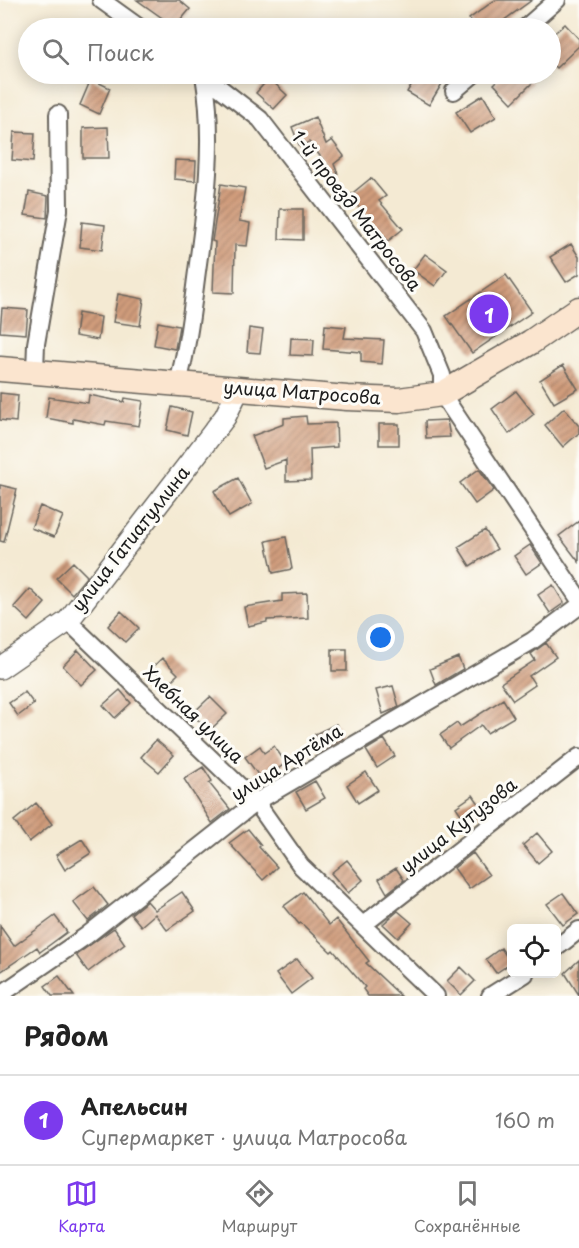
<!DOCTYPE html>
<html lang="ru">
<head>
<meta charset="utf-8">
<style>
  :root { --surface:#fff; --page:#f6f6f6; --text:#222; --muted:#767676; --line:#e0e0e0; --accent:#7c3aed }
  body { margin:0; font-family:"Playpen Sans",sans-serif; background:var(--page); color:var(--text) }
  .controls { position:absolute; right:18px; bottom:18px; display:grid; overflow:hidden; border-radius:9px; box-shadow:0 3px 15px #0003 }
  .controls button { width:54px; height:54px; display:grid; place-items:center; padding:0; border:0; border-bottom:2px solid var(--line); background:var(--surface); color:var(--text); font:30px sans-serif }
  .you { position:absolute; left:381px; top:638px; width:21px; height:21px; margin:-15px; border:4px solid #fff; border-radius:50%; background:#1a73e8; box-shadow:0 0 0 9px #1a73e833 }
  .badge { display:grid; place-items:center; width:39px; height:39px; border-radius:50%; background:var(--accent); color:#fff; font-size:20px; font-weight:700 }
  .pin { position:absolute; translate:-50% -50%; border:3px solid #fff; box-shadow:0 2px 6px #0006 }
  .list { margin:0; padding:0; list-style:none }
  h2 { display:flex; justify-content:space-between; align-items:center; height:78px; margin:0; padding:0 24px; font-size:26px }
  h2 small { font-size:20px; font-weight:400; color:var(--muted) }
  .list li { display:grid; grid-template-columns:39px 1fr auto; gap:18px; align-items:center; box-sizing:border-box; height:90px; padding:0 24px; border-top:2px solid var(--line) }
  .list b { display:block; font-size:22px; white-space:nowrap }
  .list p { margin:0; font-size:20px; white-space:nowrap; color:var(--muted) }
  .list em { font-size:20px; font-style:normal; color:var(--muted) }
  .icon { flex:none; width:33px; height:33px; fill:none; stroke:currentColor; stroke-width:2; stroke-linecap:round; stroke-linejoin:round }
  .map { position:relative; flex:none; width:579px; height:996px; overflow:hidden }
  .search { position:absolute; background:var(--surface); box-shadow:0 3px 15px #0003; left:18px; right:18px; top:18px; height:66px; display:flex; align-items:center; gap:15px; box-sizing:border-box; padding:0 21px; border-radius:33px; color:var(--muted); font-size:22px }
  .sheet { height:168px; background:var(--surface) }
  nav { display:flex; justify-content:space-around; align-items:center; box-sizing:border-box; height:84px; border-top:2px solid var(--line); background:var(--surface); font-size:16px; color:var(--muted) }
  nav a { display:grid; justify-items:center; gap:3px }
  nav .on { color:var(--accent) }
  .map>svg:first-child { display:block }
  .building { fill:url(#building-hatch) }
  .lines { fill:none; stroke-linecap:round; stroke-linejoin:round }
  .minor-casing { stroke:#68645c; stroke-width:20 }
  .tertiary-casing { stroke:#68645c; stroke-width:24 }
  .secondary-casing { stroke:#68645c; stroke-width:27 }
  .minor { stroke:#fff; stroke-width:16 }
  .tertiary { stroke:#fff; stroke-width:21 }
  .secondary { stroke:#fbe5cf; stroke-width:24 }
  .labels { text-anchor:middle; stroke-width:6; stroke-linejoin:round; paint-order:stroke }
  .street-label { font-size:18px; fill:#1c1c1c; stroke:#fdfcf7 }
</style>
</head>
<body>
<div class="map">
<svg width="579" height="996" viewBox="0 0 579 996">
  <defs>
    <pattern id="building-hatch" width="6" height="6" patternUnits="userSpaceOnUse" patternTransform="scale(1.5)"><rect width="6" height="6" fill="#d09c7c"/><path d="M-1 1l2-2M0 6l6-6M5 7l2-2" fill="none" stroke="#a87e65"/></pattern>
  </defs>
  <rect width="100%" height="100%" fill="#fdfcf7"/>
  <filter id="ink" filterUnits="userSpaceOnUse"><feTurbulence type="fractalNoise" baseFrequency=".0167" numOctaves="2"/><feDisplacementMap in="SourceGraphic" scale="12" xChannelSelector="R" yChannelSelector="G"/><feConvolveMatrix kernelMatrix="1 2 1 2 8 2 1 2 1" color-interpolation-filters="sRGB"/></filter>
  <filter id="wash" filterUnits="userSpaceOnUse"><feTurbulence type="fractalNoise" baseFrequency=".008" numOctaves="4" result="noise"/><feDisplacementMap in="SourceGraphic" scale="24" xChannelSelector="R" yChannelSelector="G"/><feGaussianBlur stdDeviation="1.35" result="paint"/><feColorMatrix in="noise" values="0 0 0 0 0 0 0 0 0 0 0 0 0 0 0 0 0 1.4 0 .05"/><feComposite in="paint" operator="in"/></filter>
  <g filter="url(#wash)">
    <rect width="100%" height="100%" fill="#f4ead3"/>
    <g id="blocks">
      <path class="building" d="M137,0H179L190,9L175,27Z
        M495,0H532L503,21L509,28H476L469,19Z
        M565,24L579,39V46L556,68L550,62V37Z
        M418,74H428L443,82L429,105L407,92Z
        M505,74H523L532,83L512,103L494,84Z
        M269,78L287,95L274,109L256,93Z
        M91,79L110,88L99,114L80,105Z
        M483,95L496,117L470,133L456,112Z
        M315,117L326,144L332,140L344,156L334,164L338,174L335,175L309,142L300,147L292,127Z
        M108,127L109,158H83V128Z
        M14,132L35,133L33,162L12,160Z
        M175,160L196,161L195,181L174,179Z
        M371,178L386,196L379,201L403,229L388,241L349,196Z
        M221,184L245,188L239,221L250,223L247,246L235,245L234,293L213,292L215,242L212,241Z
        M29,192L48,196L47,218L25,215Z
        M280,209H303V240L279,239Z
        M82,222L105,225L102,250L80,247Z
        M571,244L579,257V274L566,282L550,257Z
        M425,254L447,270L435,286L413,270Z
        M506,275L532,312L472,353L446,316Z
        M118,294L144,299L140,326L113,322Z
        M2,308L28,310L26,334L0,332Z
        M78,313L101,317L98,340L75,336Z
        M158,322L179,326L175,349L154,345Z
        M325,325L346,327L344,338L384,340L382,364L361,362V352L323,349Z
        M249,328L263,330L260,353L247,352Z
        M291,338L314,339L313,356L290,355Z
        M563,365L578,389L554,403L540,380Z
        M516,391L534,414L509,434L492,409Z
        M0,393L18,395L16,422L0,420Z
        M89,395L124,402L125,398L143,401L139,426L106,421L105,425L73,419V423L46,418L49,397L88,403Z
        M172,407L192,412L187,435L167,430Z
        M564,408L579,426V433L563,447L545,425Z
        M306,416L307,424L336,423L337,447L310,449L311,480L286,481V460L264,468L252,436L284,424V418Z
        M447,420L450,437L426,438L425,421Z
        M379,424H399V445H379Z
        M479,469L494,490L475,504L460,483Z
        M238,478L252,504L229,517L214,491Z
        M0,485L17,489L4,542L0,541Z
        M40,506L63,516L54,537L31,528Z
        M579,521V562L559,536Z
        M485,530L497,549L470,566L458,547Z
        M286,537L292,569L273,573L266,541Z
        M530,545L542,563L526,574L514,556Z
        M73,562L87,576L72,594L56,578Z
        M553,585L564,603L550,613L538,595Z
        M30,589L45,603L29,621L14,607Z
        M307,593L308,618L267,620V622L248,626L244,607L282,601V594Z
        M121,611L139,628L125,642L108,626Z
        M546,643L556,657L529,676L535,685L513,700L501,683L535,660L531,654Z
        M332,649H347V671H332Z
        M78,650L97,670L81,685L63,666Z
        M458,657L463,669L436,685L430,669Z
        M162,658L178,674L168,684L152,668Z
        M393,686L399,707L383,714L376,690Z
        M120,690L131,703L115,718L103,705Z
        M25,692L34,704L18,716L9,703Z
        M210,697L227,714L209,731L192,714Z
        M503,699L514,717L487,733L481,725L449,748L440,735L457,723L460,727Z
        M336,724L343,739L322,750L315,734Z
        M384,739L395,756L377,768L366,750Z
        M156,740L174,755L159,772L141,757Z
        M260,746L264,753L274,746L286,763L262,780L245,757Z
        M203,767L212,781L209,783L230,809L212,823L184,779Z
        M366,772L378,790L358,803L347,785Z
        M315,781L325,798L306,809L296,792Z
        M473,795L484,811L467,823L456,807Z
        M36,803L52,824L29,842L14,821Z
        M248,829L261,845L259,847L277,867L263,880L229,843Z
        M537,833L552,851L538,863L523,845Z
        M82,839L91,853L65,870L56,855Z
        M473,853L489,875L469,889L454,868Z
        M347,860L363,880L348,893L331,873Z
        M396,868L404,880L387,893L379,879Z
        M94,887L108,905L88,921L73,902Z
        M182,892L195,911L167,930L155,914L141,926L131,914L147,901L155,910Z
        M303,892L329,925L336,919L369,961L366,963L401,996H368L363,989L365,987L333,950L331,952L301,923L299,924L284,906Z
        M563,893L578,914L563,925L547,904Z
        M398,911L412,923L398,938L383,924Z
        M55,916L67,932L40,952L37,947L0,972V926L14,946Z
        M114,928L125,944L88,972L76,955Z
        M501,948L511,963L496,973L486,959Z
        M297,959L312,978L291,994L276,974Z
        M579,960V995L565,973Z
        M461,967L475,981L461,995L447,981Z
        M59,976L74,996H52L45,986Z"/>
    </g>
  </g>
  <g filter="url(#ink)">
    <use href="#blocks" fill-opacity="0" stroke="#68645c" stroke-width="1.5"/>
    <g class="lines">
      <g class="minor-casing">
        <path id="minor" d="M101,0L140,28
          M525,28L557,0
          M202,74L260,119L424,331L442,375V394L579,599
          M454,91L474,74
          M35,370L36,344L59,210L58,114
          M178,383C188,346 192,309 197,271C206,206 215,140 204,75
          M68,621L256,802L301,866L436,996
          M363,925L579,757
          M556,948L579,930
          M0,995L86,936L256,802L532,641L579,606
          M490,996L525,974"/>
      </g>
      <g class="tertiary-casing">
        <path id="tertiary" d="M0,668L68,621L225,417L239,388"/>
      </g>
      <g class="secondary-casing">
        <path id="secondary" d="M0,369L347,398L399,400L442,394L531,342L579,309"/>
      </g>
      <use href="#minor" class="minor"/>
      <use href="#tertiary" class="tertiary"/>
      <use href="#secondary" class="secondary"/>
    </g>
  </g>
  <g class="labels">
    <g class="street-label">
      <text transform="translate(356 211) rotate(52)" y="6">1-й проезд Матросова</text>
      <text transform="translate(302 393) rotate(4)" y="6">улица Матросова</text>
      <text transform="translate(131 539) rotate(-52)" y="6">улица Гатиатуллина</text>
      <text transform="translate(193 715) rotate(44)" y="6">Хлебная улица</text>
      <text transform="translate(287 763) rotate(-32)" y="6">улица Артёма</text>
      <text transform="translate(459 826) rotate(-38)" y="6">улица Кутузова</text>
    </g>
  </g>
</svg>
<div class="controls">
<button><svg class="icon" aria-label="locate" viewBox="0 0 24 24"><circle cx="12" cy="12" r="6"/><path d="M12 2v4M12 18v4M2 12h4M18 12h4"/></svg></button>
</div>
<div class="you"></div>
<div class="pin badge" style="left:489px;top:314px">1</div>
<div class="search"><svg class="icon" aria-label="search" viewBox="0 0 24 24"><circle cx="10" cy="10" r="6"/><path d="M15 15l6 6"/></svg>Поиск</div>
</div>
<section class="sheet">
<h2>Рядом<small></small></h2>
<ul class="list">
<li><span class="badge">1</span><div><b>Апельсин</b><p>Супермаркет · улица Матросова</p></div><em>160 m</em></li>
</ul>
</section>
<nav>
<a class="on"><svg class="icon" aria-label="map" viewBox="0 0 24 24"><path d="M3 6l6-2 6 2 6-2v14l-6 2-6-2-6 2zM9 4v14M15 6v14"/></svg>Карта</a>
<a><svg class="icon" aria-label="directions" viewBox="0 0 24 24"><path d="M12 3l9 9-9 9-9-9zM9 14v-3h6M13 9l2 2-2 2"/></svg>Маршрут</a>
<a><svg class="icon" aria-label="saved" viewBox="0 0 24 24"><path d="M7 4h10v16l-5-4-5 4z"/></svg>Сохранённые</a>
</nav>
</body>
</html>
